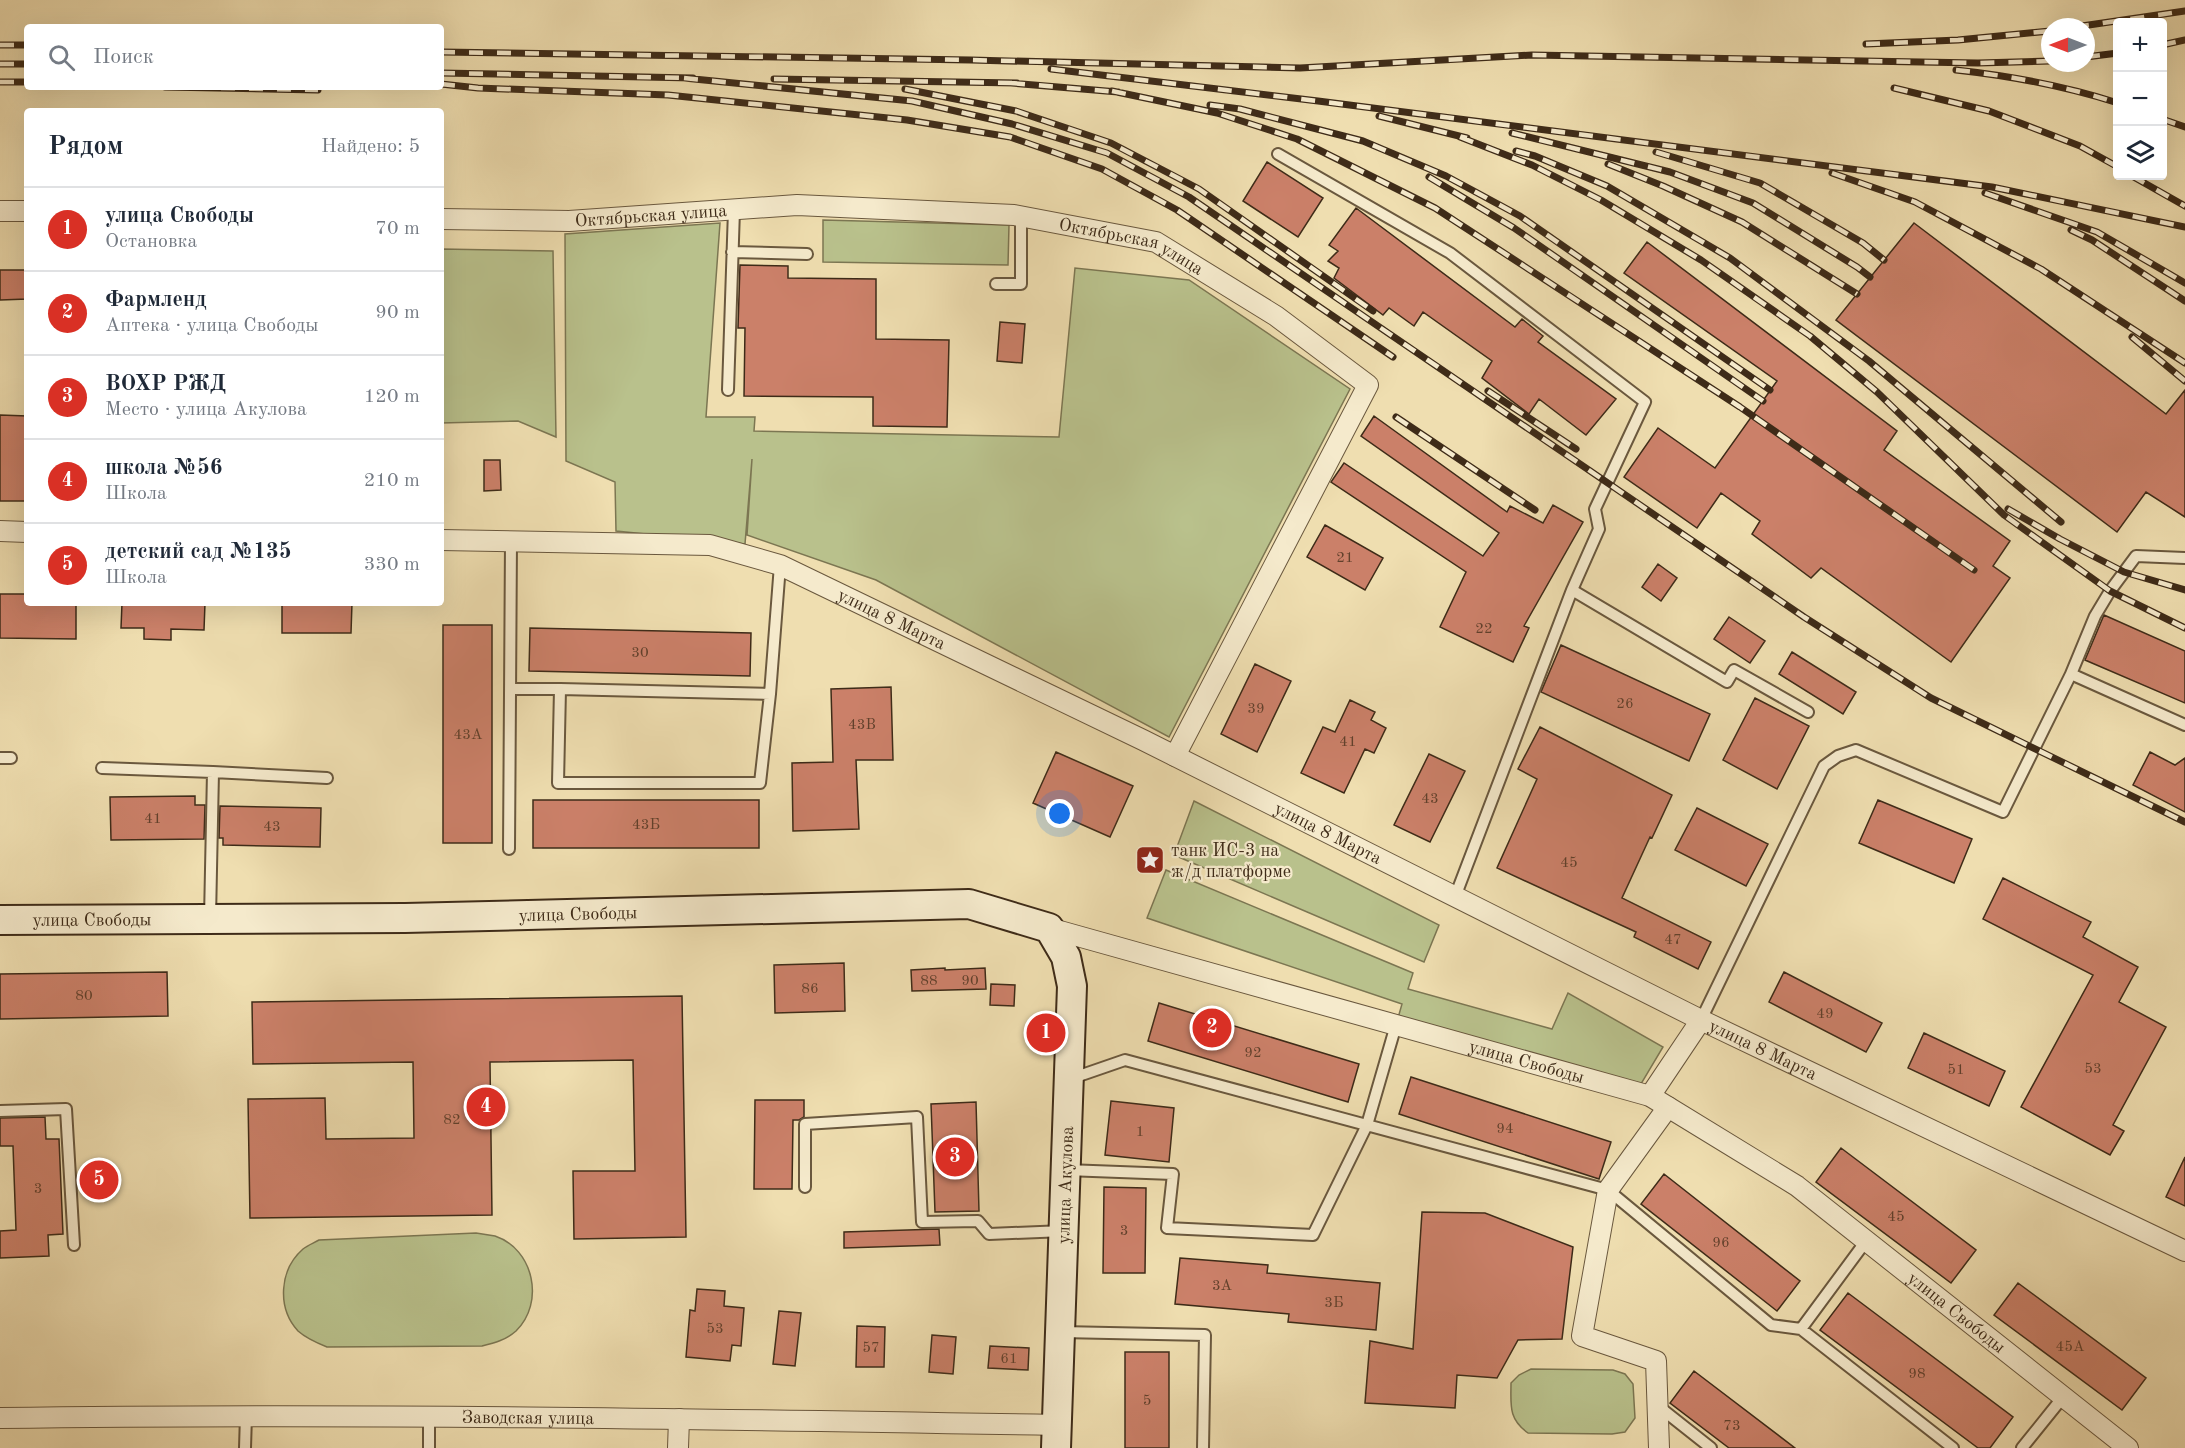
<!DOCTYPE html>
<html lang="ru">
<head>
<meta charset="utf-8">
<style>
  :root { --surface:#fff; --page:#f6f6f7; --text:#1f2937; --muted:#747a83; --line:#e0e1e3; --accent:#d93025 }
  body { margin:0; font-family:"Old Standard TT",serif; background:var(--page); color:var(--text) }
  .controls { position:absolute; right:18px; top:18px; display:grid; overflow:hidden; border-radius:6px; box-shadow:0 6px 24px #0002 }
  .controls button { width:54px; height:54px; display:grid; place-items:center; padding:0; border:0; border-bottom:2px solid var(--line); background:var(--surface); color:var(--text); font:30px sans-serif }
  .compass { position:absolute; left:2041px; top:18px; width:54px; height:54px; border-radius:50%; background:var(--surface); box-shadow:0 6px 24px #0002; rotate:270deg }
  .you { position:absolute; left:1060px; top:814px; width:21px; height:21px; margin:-15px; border:4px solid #fff; border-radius:50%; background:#1a73e8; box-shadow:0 0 0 9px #1a73e833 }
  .badge { display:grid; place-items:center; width:39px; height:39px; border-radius:50%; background:var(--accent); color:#fff; font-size:20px; font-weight:700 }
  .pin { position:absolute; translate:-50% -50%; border:3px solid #fff; box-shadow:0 2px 6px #0006 }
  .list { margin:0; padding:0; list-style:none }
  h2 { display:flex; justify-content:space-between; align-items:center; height:78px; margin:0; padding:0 24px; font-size:26px }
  h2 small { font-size:20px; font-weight:400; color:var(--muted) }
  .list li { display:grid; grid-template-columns:39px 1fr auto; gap:18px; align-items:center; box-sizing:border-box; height:84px; padding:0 24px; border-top:2px solid var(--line) }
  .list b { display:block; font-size:22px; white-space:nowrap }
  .list p { margin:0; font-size:20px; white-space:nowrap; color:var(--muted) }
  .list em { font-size:20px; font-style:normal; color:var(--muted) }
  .icon { flex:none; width:33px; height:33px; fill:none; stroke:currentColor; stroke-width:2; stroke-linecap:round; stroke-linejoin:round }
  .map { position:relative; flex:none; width:2185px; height:1448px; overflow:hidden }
  .search { position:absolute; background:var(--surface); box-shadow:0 6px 24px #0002; left:24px; top:24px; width:420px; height:66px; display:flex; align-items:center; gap:15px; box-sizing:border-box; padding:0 21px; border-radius:6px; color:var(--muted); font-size:22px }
  .panel { position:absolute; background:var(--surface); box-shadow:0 6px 24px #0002; left:24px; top:108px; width:420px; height:498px; border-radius:6px }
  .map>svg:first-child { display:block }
  .green { fill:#b9c18c; stroke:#7c7652; stroke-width:1.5 }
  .building { fill:#cb8069; stroke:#3e2b18; stroke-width:1.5 }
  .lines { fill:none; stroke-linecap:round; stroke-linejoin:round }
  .lane-casing { stroke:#6a583e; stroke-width:14 }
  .street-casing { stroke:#6a583e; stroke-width:22 }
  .secondary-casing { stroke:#3e2b18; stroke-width:32 }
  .lane { stroke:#f5eacc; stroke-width:10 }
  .street { stroke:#f5eacc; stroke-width:20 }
  .secondary { stroke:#f5eacc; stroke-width:28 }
  .rail-casing { stroke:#3e2b18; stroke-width:7 }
  .rail { stroke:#f5eacc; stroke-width:4.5; stroke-dasharray:14; stroke-linecap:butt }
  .labels { text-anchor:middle; stroke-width:4.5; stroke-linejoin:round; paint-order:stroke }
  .number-label { font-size:15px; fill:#61402c }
  .street-label { font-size:18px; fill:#3e2b18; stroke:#f5eacc }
  .poi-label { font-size:18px; fill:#3e2b18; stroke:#f5eacc; text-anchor:start }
</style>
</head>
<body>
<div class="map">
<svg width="2185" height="1448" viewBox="0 0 2185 1448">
  <rect width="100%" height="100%" fill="#efdeb0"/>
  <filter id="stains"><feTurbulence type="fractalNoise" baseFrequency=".00333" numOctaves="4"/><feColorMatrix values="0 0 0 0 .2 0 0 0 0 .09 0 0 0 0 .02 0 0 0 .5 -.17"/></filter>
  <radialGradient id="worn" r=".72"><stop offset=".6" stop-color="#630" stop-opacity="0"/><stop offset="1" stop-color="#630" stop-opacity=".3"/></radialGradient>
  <path class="green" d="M823,220L1009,225L1008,265L823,262Z
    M720,223L706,417H755L754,431L1059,437L1075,268L1189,280L1350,389L1169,737L876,580L747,535L752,459L745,544L616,531L615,482L566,461L565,234Z
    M441,249L553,251L556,437L518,421L441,423Z
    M1194,801L1439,925L1424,962L1174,855Z
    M1166,870L1413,973L1408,989L1552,1029L1568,993L1663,1047L1641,1084L1398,1018L1402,1004L1147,918Z
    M476,1233C482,1234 489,1235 495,1236C534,1249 545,1303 516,1331C506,1340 494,1343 482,1346L327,1347C317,1343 307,1339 298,1331C277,1308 279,1270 303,1249C308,1245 314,1243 319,1240Z
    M1531,1369L1613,1370L1625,1374L1633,1384L1635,1418L1625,1432L1612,1434L1528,1433C1508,1419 1511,1405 1511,1383L1519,1375Z"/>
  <path class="building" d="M1267,162L1323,198L1298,237L1243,201Z
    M1356,208L1515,327L1522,319L1543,336L1538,342L1616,399L1586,435L1539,399L1529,414L1482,378L1492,361L1423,312L1414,326L1389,308L1383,315L1334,278L1339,268L1328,261L1338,251L1329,245Z
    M1914,223L2166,414L2185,390V517L2146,492L2117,532L1836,320Z
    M1647,242L1897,431L1884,450L2010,541L1993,566L2010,578L1951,662L1821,568L1811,578L1752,534L1760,521L1721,493L1697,528L1624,477L1658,428L1715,468L1777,381L1624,273Z
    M740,265L788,266V278L876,279V339L949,340L947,427L873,426V397L744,396L745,328H738Z
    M0,270H27V299L0,300Z
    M1000,322L1025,324L1022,363L997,361Z
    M0,415L27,416V501H0Z
    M1374,416L1507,512L1510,506L1543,523L1553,505L1583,522L1524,626L1529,628L1513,662L1440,627L1466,572L1331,482L1344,463L1483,556L1499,533L1361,436Z
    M484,460H500L501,490L484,491Z
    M1325,525L1383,558L1365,590L1307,557Z
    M1658,564L1677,578L1661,601L1642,587Z
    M0,594H27V603H76V639L0,638Z
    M122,603H205L204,630L171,629V640L144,639V628H121Z
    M282,603H352L351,633H282Z
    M2104,615L2185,651V703L2085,660Z
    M1729,617L1765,641L1750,663L1714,639Z
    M443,625H492V843H443Z
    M530,628L751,633L750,676L529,671Z
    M1561,645L1710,714L1689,761L1541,692Z
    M1792,652L1856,692L1843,714L1779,674Z
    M1255,664L1291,681L1257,752L1221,734Z
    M891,687L893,760H856L859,829L793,831L792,763L833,762L831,689Z
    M1755,698L1809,726L1777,789L1723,760Z
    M1350,700L1375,712L1371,720L1386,728L1374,753L1365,749L1344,793L1301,773L1323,727L1335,732Z
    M1540,727L1672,795L1652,838L1650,837L1622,898L1711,942L1698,969L1634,937L1636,932L1497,868L1537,779L1518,769Z
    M1056,752L1133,786L1110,837L1033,803Z
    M2150,752L2175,765L2185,758V812L2133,785Z
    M1429,754L1465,771L1430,842L1394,825Z
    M195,796V805H205L204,839L111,840L110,797Z
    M533,800H759V848H533Z
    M1878,800L1972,839L1954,883L1859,843Z
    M220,806L321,808L320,847L223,845V838H219Z
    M1697,808L1768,844L1746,886L1675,850Z
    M2003,878L2091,922L2083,937L2138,967L2119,1002L2166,1027L2113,1125L2124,1131L2110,1155L2021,1107L2093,975L1983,919Z
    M844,963L845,1011L775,1013L774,965Z
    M945,968V970L985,968L986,989L912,991L911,970Z
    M167,972L168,1016L0,1019V974Z
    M1784,972L1882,1023L1866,1052L1769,1002Z
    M991,984L1015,985L1014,1006L990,1005Z
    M682,996L686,1237L574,1239L573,1171H635L633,1060L490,1062L492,1215L250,1218L248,1099L325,1098L326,1139L414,1138L413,1062L253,1064L252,1002Z
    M1159,1003L1359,1064L1348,1102L1148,1041Z
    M1924,1033L2005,1071L1989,1106L1908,1068Z
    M1411,1077L1611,1142L1599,1179L1399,1114Z
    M755,1100H804V1117L799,1120H793L792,1189H754Z
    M1111,1101L1174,1108L1169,1162L1105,1155Z
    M976,1102L979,1211L935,1212L931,1104Z
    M45,1117L46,1139H59L63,1234L48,1235L49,1256L0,1258V1231L16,1230L13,1146H0V1118Z
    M1841,1148L1976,1250L1951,1283L1816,1182Z
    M2185,1157V1206L2166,1197Z
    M1664,1174L1800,1281L1777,1311L1641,1204Z
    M1104,1187L1146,1188L1145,1273H1103Z
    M1422,1212L1485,1213L1573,1247L1562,1339L1518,1340L1497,1378L1457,1375L1455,1408L1365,1403L1370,1341L1413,1349Z
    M939,1229L940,1245L844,1248V1232Z
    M1180,1258L1268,1265L1267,1273L1380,1283L1376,1330L1288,1322L1289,1314L1175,1304Z
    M2018,1283L2146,1378L2122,1410L1994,1315Z
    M697,1289L725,1291L724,1306L744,1308L741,1346L732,1345L730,1361L686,1357L690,1310L695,1311Z
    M1848,1293L2013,1417L1990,1448H1978L1820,1330Z
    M779,1311L801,1313L795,1366L773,1364Z
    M857,1326L885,1327L884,1367H856Z
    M932,1335L956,1337L953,1374L929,1372Z
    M990,1346L1029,1348L1028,1370L988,1368Z
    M1125,1352H1169V1448H1125Z
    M1694,1371L1795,1448H1729L1670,1403Z"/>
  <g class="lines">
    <g class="lane-casing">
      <path id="lane" d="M1278,154L1450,253L1645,402L1595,509L1599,529L1572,590L1455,897
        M732,252L807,254
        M996,284H1021V216
        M728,390L734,210
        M1572,590L1727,682L1734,670L1808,712
        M2071,674L2095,616L2110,591L2136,556L2185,558
        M510,689H560
        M770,694L560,689L558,783H760L770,694L780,565
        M0,758H11
        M102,768L213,772
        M509,849L511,541
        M210,918L213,772L327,778
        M1701,1020L1824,766L1838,756L1856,750L2003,812L2071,674L2185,725
        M1070,1079L1125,1060L1608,1190L1771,1325L1801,1329L1953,1448
        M0,1111L66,1109L74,1245
        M1066,1170L1173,1174L1167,1228L1313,1235L1367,1125L1396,1025
        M805,1187V1124L917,1117L922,1222L978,1221L989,1234L1064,1231
        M1801,1329L1866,1241
        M1061,1332L1205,1335L1203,1448
        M1658,1406L1711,1448
        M429,1416V1448
        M245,1448L246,1415
        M2022,1448L2063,1397"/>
    </g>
    <g class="street-casing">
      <g id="street">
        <path d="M0,211H27"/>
        <path id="s1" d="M441,219L569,221L797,205L1014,215L1156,242L1276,316L1368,385L1175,756"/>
        <path d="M0,531L27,532"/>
        <path id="s2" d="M441,540L710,545L780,565L1143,740L1701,1020L2185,1251"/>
        <path id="s3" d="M1049,928L1650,1096L1797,1186L2128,1448"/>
        <path d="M1650,1096L1701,1020"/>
        <path id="s4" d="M0,1418C352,1413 704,1419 1056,1425"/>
        <path d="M678,1448L679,1419"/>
        <path d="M1659,1448L1656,1361L1582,1336L1608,1190L1668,1107"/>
      </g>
    </g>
    <g class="secondary-casing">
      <g id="secondary">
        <path id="s5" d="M0,920L405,918L969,904L1049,928L1066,957L1072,986L1056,1448"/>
      </g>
    </g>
    <use href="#lane" class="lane"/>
    <use href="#street" class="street"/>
    <use href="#secondary" class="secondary"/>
    <g class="rail-casing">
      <path id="rail" d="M2075,27L2185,11
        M1866,44L1958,40L2050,31
        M0,45H27
        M2162,45L2185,40
        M441,52L971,60L1300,68L1532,55L1978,63L2050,61
        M2086,57L2118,53
        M0,64H27
        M1051,69L1318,101L1992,187L2185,227
        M1956,70C2011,76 2065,86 2118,103
        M441,73L693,78
        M684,78L912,101L1012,124L1107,153L1189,197L1804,617L1931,698L2185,822
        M774,79L1017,83
        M0,82H27
        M1011,83L1118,92
        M441,84L478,88L668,95L907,120L1010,137L1102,169L1177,210L1393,357
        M165,87L318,90
        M1894,88L1989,111L2080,146L2118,167
        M905,89L1016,111L1111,143L1199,189L1373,311
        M1112,91L1217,113L1297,139L1435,208L1740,407L1974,570
        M1210,105L1240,109L1363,141L1446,176L1520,216L1770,390
        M1379,116L1467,138
        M2162,119L2185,127
        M1512,133L1670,172L1753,203L1857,267L1870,277
        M1460,137L1532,165L1601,200L1701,260L1810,336L1877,392L2004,515L2110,591L2185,628
        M1516,151L1535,156L1607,186L1730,258L1869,361L2061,522
        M1656,152L1760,183L1863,243L1884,260
        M1608,164L1663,186L1742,222L1857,294
        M1832,173L1915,202L2041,269L2185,363
        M2132,176L2185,206
        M1429,177L1514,228L1763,401
        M1985,193L2097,232L2185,283
        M2071,230L2092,240L2185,301
        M2132,337L2185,381
        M1488,391L1576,449
        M1396,417L1535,510
        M2008,509L2060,539L2124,572L2185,590"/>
    </g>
    <use href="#rail" class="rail"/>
  </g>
  <defs>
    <g id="sight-square" transform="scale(1.5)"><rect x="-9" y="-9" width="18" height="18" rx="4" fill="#8f2418" stroke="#f5eacc"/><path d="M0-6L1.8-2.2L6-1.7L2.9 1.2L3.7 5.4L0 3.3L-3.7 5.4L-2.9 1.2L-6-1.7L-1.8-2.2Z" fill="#fff"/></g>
  </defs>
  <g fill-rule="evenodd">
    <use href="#sight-square" x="1150" y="860"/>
  </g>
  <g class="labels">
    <g class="number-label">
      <text x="1345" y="562">21</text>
      <text x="1484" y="633">22</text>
      <text x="640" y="657">30</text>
      <text x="1625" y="708">26</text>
      <text x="1256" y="713">39</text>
      <text x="862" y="729">43В</text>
      <text x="468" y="739">43А</text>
      <text x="1348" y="746">41</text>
      <text x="1430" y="803">43</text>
      <text x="153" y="823">41</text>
      <text x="646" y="829">43Б</text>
      <text x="272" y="831">43</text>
      <text x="1569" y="867">45</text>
      <text x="1673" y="944">47</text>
      <text x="929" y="985">88</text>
      <text x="970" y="985">90</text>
      <text x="810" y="993">86</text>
      <text x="84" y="1000">80</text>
      <text x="1825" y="1018">49</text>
      <text x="1253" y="1057">92</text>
      <text x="2093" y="1073">53</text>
      <text x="1956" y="1074">51</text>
      <text x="452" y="1124">82</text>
      <text x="1505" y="1133">94</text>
      <text x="1140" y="1136">1</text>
      <text x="38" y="1193">3</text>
      <text x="1896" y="1221">45</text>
      <text x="1124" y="1235">3</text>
      <text x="1721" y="1247">96</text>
      <text x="1222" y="1290">3А</text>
      <text x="1334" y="1307">3Б</text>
      <text x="715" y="1333">53</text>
      <text x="2070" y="1351">45А</text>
      <text x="871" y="1352">57</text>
      <text x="1009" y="1363">61</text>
      <text x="1917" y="1378">98</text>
      <text x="1147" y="1405">5</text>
      <text x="1732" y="1430">73</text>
    </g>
    <g class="street-label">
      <text dy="6" stroke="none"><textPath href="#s1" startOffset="210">Октябрьская улица</textPath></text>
      <text dy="6" stroke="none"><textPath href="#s1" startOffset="696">Октябрьская улица</textPath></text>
      <text dy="6" stroke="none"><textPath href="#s2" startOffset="466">улица 8 Марта</textPath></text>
      <text dy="6" stroke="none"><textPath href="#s2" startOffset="952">улица 8 Марта</textPath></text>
      <text dy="6" stroke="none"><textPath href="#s5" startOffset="578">улица Свободы</textPath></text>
      <text dy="6" stroke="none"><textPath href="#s5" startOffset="92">улица Свободы</textPath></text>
      <text dy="6" stroke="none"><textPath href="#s2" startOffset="1438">улица 8 Марта</textPath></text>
      <text dy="6" stroke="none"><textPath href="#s3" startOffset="496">улица Свободы</textPath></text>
      <text transform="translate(1065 1185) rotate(-88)" y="6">улица Акулова</text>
      <text dy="6" stroke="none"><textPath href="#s3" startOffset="1000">улица Свободы</textPath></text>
      <text dy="6" stroke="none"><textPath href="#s4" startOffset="528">Заводская улица</textPath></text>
    </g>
    <g class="poi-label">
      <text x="1171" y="856">танк ИС-3 на<tspan x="1171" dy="21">ж/д платформе</tspan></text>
    </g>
  </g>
  <rect width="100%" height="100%" filter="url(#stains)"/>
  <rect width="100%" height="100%" fill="url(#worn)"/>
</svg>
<div class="controls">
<button>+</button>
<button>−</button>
<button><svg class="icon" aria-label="layers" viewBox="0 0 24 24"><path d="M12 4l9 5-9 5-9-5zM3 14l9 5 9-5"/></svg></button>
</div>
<svg class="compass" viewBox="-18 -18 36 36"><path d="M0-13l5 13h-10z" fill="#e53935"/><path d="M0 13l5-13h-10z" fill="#747a83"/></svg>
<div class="you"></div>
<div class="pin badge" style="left:1046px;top:1033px">1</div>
<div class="pin badge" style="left:1212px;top:1028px">2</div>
<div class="pin badge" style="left:955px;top:1157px">3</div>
<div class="pin badge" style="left:486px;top:1107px">4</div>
<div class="pin badge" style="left:99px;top:1180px">5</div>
<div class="search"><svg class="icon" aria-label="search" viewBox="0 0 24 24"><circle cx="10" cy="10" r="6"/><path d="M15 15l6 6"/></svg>Поиск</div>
<section class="panel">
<h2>Рядом<small>Найдено: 5</small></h2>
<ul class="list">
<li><span class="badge">1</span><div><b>улица Свободы</b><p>Остановка</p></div><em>70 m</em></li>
<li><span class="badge">2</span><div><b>Фармленд</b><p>Аптека · улица Свободы</p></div><em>90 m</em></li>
<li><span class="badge">3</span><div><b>ВОХР РЖД</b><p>Место · улица Акулова</p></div><em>120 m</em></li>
<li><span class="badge">4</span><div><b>школа №56</b><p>Школа</p></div><em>210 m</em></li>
<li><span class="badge">5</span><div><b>детский сад №135</b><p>Школа</p></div><em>330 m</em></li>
</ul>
</section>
</div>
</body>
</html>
